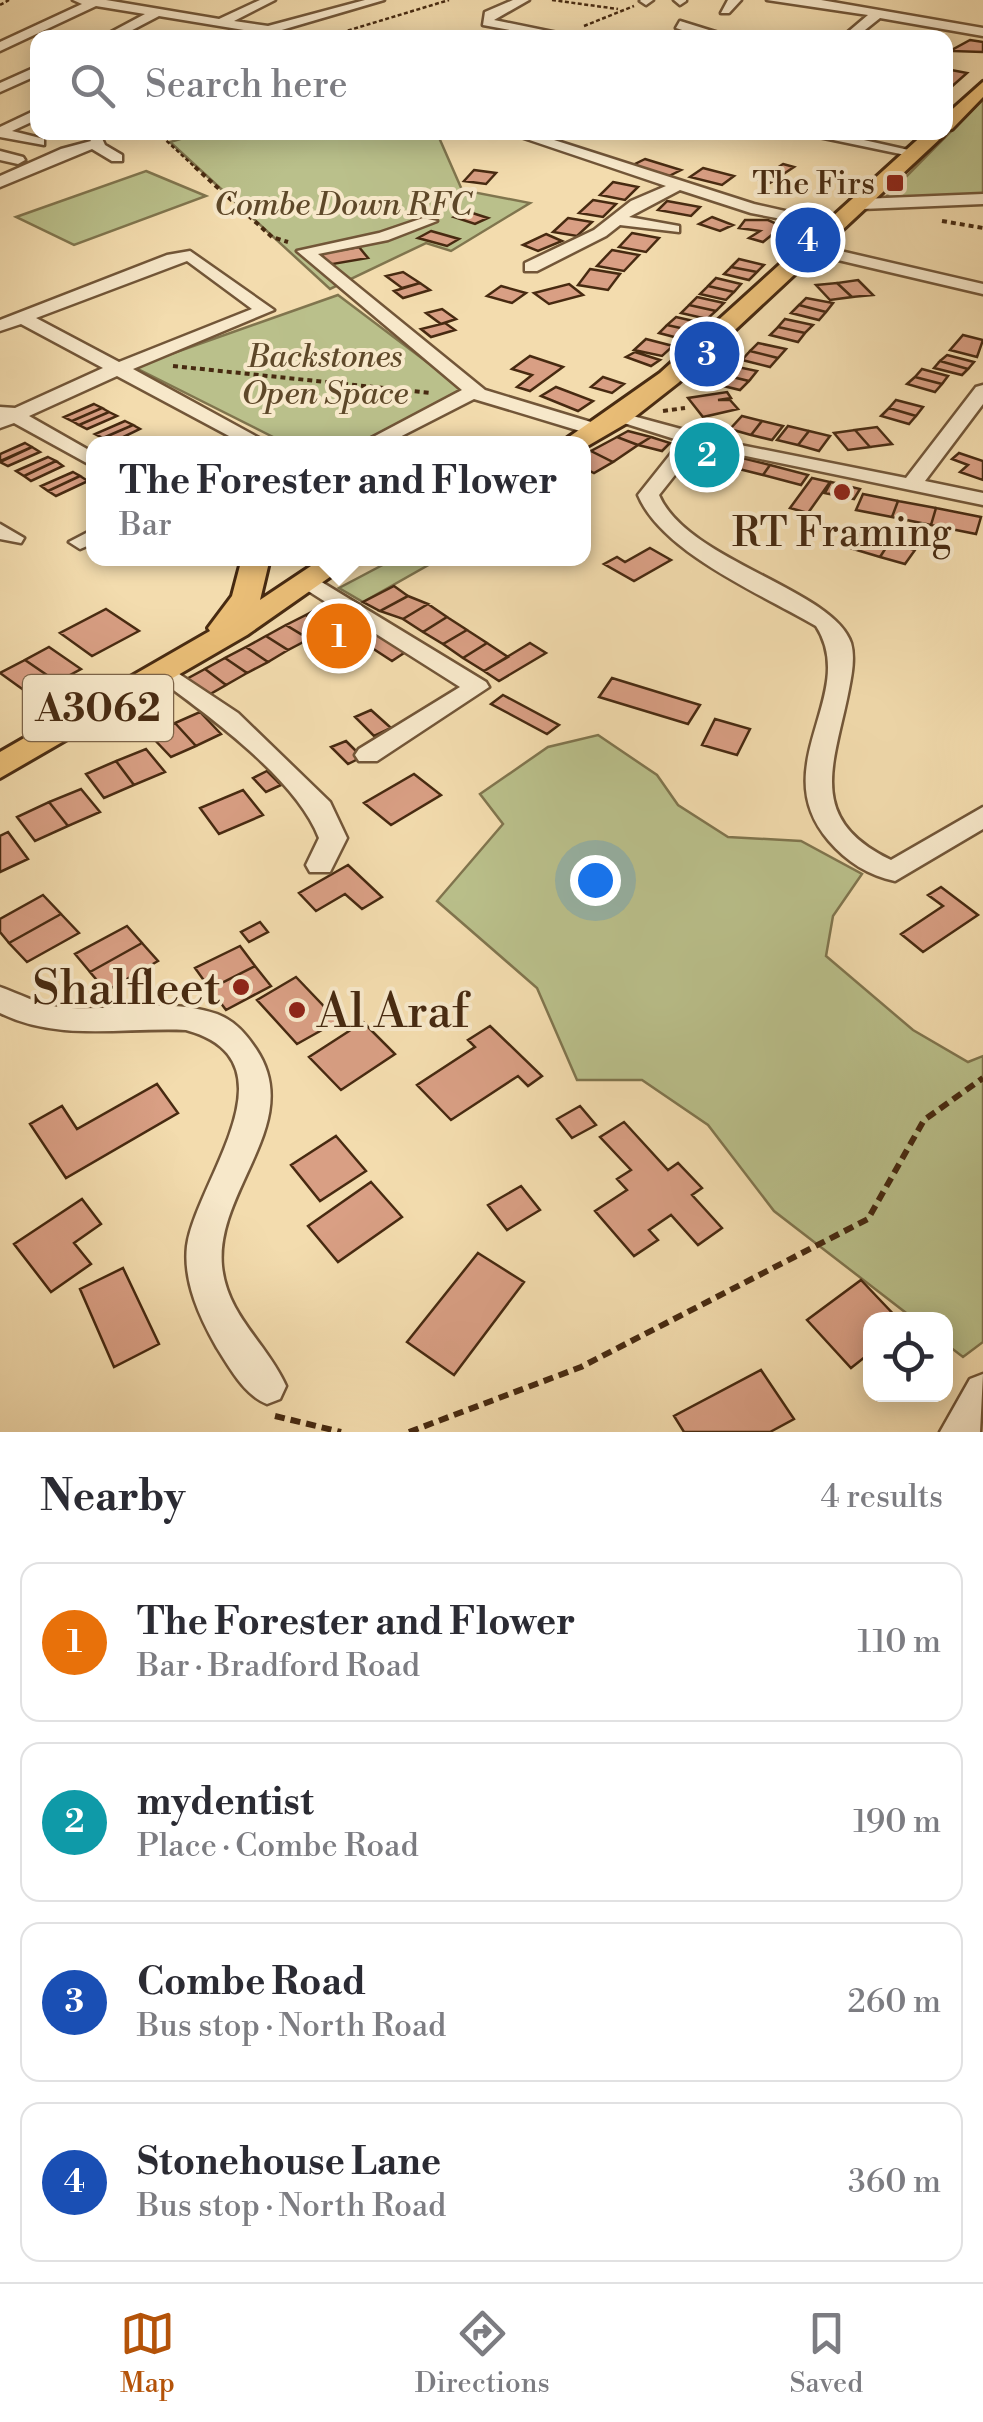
<!DOCTYPE html>
<html lang="en">
<head>
<meta charset="utf-8">
<style>
  :root { --surface:#fff; --page:#f2f2f3; --text:#2b2b33; --muted:#7c7c81; --line:#e1e1e2; --accent:#b45309 }
  body { margin:0; font-family:"Libre Bodoni",serif; background:var(--page); color:var(--text) }
  .controls { position:absolute; right:30px; bottom:30px; display:grid; overflow:hidden; border-radius:20px; box-shadow:0 5px 25px #0003 }
  .controls button { width:90px; height:90px; display:grid; place-items:center; padding:0; border:0; border-bottom:2px solid var(--line); background:var(--surface); color:var(--text); font:50px sans-serif }
  .you { position:absolute; left:595px; top:880px; width:35px; height:35px; margin:-25px; border:8px solid #fff; border-radius:50%; background:#1a73e8; box-shadow:0 0 0 15px #1a73e833 }
  .badge { display:grid; place-items:center; width:65px; height:65px; border-radius:50%; background:var(--accent); color:#fff; font-size:32px; font-weight:700 }
  .pin { position:absolute; translate:-50% -50%; border:5px solid #fff; box-shadow:0 2px 10px #0006 }
  .popup { position:absolute; left:86px; top:436px; width:505px; height:130px; box-sizing:border-box; display:grid; place-content:center; border-radius:20px; background:var(--surface); filter:drop-shadow(0 2px 8px #0005); font-size:32px; white-space:nowrap; color:var(--muted) }
  .popup b { font-size:38px; color:var(--text) }
  .popup::after { content:''; position:absolute; left:50%; top:100%; margin-left:-20px; border:20px solid transparent; border-top-color:var(--surface) }
  .list { margin:0; padding:0; list-style:none }
  h2 { display:flex; justify-content:space-between; align-items:center; height:130px; margin:0; padding:0 40px; font-size:42px }
  h2 small { font-size:32px; font-weight:400; color:var(--muted) }
  .list li { display:grid; grid-template-columns:65px 1fr auto; gap:30px; align-items:center; box-sizing:border-box; height:160px; margin:0 20px 20px; padding:0 20px; border:2px solid var(--line); border-radius:20px }
  .list b { display:block; font-size:38px; white-space:nowrap }
  .list p { margin:0; font-size:32px; white-space:nowrap; color:var(--muted) }
  .list em { font-size:32px; font-style:normal; color:var(--muted) }
  .icon { flex:none; width:55px; height:55px; fill:none; stroke:currentColor; stroke-width:2; stroke-linecap:round; stroke-linejoin:round }
  .map { position:relative; flex:none; width:983px; height:1432px; overflow:hidden }
  .search { position:absolute; background:var(--surface); box-shadow:0 5px 25px #0003; left:30px; right:30px; top:30px; height:110px; display:flex; align-items:center; gap:25px; box-sizing:border-box; padding:0 35px; border-radius:20px; color:var(--muted); font-size:38px }
  .sheet { height:850px; background:var(--surface) }
  nav { display:flex; justify-content:space-around; align-items:center; box-sizing:border-box; height:140px; border-top:2px solid var(--line); background:var(--surface); font-size:28px; color:var(--muted) }
  nav a { display:grid; justify-items:center; gap:5px }
  nav .on { color:var(--accent) }
  .map>svg:first-child { display:block }
  .green { fill:#bac08b; stroke:#80754e; stroke-width:2.5 }
  .building { fill:#d99f84; stroke:#472a11; stroke-width:2.5 }
  .lines { fill:none; stroke-linecap:round; stroke-linejoin:round }
  .minor-casing { stroke:#725638; stroke-width:5 }
  .major-casing { stroke:#472a11; stroke-width:6 }
  .path-far2 { stroke:#472a11; stroke-width:2.5; stroke-dasharray:4 2.5; stroke-linecap:butt }
  .path-far1 { stroke:#472a11; stroke-width:4; stroke-dasharray:5 4; stroke-linecap:butt }
  .path { stroke:#472a11; stroke-width:6; stroke-dasharray:10 6; stroke-linecap:butt }
  .minor { fill:#f7e8ca; fill-rule:evenodd }
  .major { fill:#eabe77; fill-rule:evenodd }
  .poi-dot { fill:#8f2418; stroke:#f7e8ca; stroke-width:4 }
  .labels { text-anchor:middle; stroke-width:8; stroke-linejoin:round; paint-order:stroke }
  .far-poi-label { font-size:32px; fill:#472a11; stroke:#f7e8ca; text-anchor:end }
  .far-park-label { font-size:32px; font-style:italic; fill:#5e4829; stroke:#f7e8ca }
  .shield { fill:#f7e8ca; stroke:#7c6348; stroke-width:2.5 }
  .shield-label { font-size:38px; font-weight:bold; fill:#472a11 }
  .poi-label { font-size:40px; fill:#472a11; stroke:#f7e8ca }
  .near-poi-label { font-size:48px; fill:#472a11; stroke:#f7e8ca; text-anchor:end }
</style>
</head>
<body>
<div class="map">
<svg width="983" height="1432" viewBox="0 0 983 1432">
  <rect width="100%" height="100%" fill="#f3dcae"/>
  <filter id="stains"><feTurbulence type="fractalNoise" baseFrequency=".002" numOctaves="4"/><feColorMatrix values="0 0 0 0 .2 0 0 0 0 .09 0 0 0 0 .02 0 0 0 .5 -.17"/></filter>
  <radialGradient id="worn" r=".72"><stop offset=".6" stop-color="#630" stop-opacity="0"/><stop offset="1" stop-color="#630" stop-opacity=".3"/></radialGradient>
  <path class="green" d="M983,99V194L882,201Z
    M204,132L437,133L462,190L530,203L451,251L426,243L330,289L170,142Z
    M146,171L206,196L74,245L16,217Z
    M338,295L464,390L359,443H285L134,367Z
    M394,559H439L363,602L339,588Z
    M598,735L657,775L678,805L728,837L801,841L862,874L833,916L826,956L913,1030L968,1062L983,1056V1342L963,1357L946,1344V1320L914,1319L774,1211L708,1125L642,1080H577L537,988L437,901L503,824L480,794L548,747Z"/>
  <path class="building" d="M970,40L983,42V52L950,51Z
    M946,69L967,73L949,89Z
    M645,159L681,170L669,176L633,165Z
    M783,164L794,167L770,183L759,180Z
    M703,168L734,176L722,185L690,177Z
    M474,170L496,173L486,184L464,181Z
    M613,182L638,187L625,200L600,195Z
    M593,200L616,204L603,217L579,213Z
    M667,201L700,207L691,216L658,210Z
    M466,211L488,218L475,224L454,217Z
    M712,217L733,225L720,231L699,224Z
    M568,218L592,222L577,236L553,232Z
    M745,220H768L801,235L788,240L773,234L763,242L749,238L760,231L739,228Z
    M431,231L459,239L447,246L418,238Z
    M632,233L659,238L646,252L619,247Z
    M546,234L562,241L538,251L523,245Z
    M359,247L368,258L327,265L318,254Z
    M612,250L639,255L624,271L597,266Z
    M739,259L764,265L757,272L731,267Z
    M731,267L757,272L749,280L724,274Z
    M590,269L620,274L608,290L578,285Z
    M403,272L420,283L402,288L386,276Z
    M716,278L741,284L734,292L708,286Z
    M858,280L873,295L852,297L837,283Z
    M420,283L430,290L403,298L394,291Z
    M837,283L852,297L830,300L816,285Z
    M569,284L583,295L549,304L534,293Z
    M501,286L526,293L512,303L487,296Z
    M708,286L734,292L726,300L700,294Z
    M697,297L724,303L716,311L689,305Z
    M806,298L833,303L826,312L799,305Z
    M689,305L716,311L707,319L681,313Z
    M799,305L826,312L819,320L791,313Z
    M442,309L456,319L441,324L426,313Z
    M676,317L702,323L694,331L667,325Z
    M785,319L813,325L805,333L778,327Z
    M445,323L455,330L431,337L421,329Z
    M667,325L694,331L686,340L659,333Z
    M778,327L805,333L798,342L770,335Z
    M963,335L983,340L977,357L950,350Z
    M646,339L673,346L662,356L634,350Z
    M758,343L786,349L778,358L750,351Z
    M750,351L778,358L770,367L742,360Z
    M635,352L660,360L651,366L626,357Z
    M947,355L974,362L968,369L940,361Z
    M530,356L563,367L530,391L517,387L532,375L512,369Z
    M940,361L968,369L962,375L934,368Z
    M728,365L757,371L749,381L720,374Z
    M922,369L948,376L942,384L915,377Z
    M720,374L749,381L740,390L711,383Z
    M603,377L624,384L612,393L591,387Z
    M915,377L942,384L935,392L907,384Z
    M556,387L593,401L578,411L541,396Z
    M727,392L731,398L718,400H730L738,409L703,417L688,398Z
    M896,400L923,407L916,416L889,408Z
    M94,404L102,408L72,421L64,417Z
    M102,408L109,412L79,425L72,421Z
    M889,408L916,416L909,424L881,416Z
    M109,412L117,416L87,429L79,425Z
    M742,416L762,421L751,435L730,429Z
    M125,421L133,425L103,438L95,434Z
    M762,421L783,426L772,440L751,435Z
    M133,425L140,429L111,443L103,438Z
    M788,426L809,431L798,445L777,440Z
    M877,427L892,444L870,447L855,430Z
    M855,430L870,447L848,450L834,433Z
    M628,431L651,437L638,445L617,437Z
    M809,431L830,436L819,451L798,445Z
    M617,437L638,445L613,462L591,451Z
    M651,437L670,443L662,451L638,445Z
    M25,443L32,447L0,461V454Z
    M32,447L40,452L8,466L0,462Z
    M699,448L722,453L715,463L691,457Z
    M591,451L613,462L594,473L584,468V455Z
    M722,453L770,465L763,475L715,463Z
    M959,453L983,461V480L960,472L968,465L952,459Z
    M48,457L56,461L24,476L16,471Z
    M56,461L63,466L31,481L24,476Z
    M770,465L808,475L801,485L763,475Z
    M73,472L80,476L48,491L41,486Z
    M80,476L88,481L56,496L48,491Z
    M812,478L830,482L808,513L790,508Z
    M831,482L860,489L854,499L825,493Z
    M863,494L898,501L892,517L856,510Z
    M898,501L936,508L931,525L892,517Z
    M936,508L981,517L976,534L931,525Z
    M860,534L889,543L880,557L850,548Z
    M889,543L915,550L905,564L880,557Z
    M650,548L671,560L634,581L604,564L617,557L625,562Z
    M394,586L408,596L380,611L363,602Z
    M408,596L428,604L403,619L380,611Z
    M329,602L407,651L392,661L352,635L326,650L309,639L327,628L306,615Z
    M428,604L447,617L423,632L403,619Z
    M106,609L139,631L92,656L60,633Z
    M306,615L327,628L309,639L286,625Z
    M447,617L467,630L443,644L423,632Z
    M286,625L309,639L288,650L266,636Z
    M467,630L487,643L463,658L443,644Z
    M266,636L288,650L268,662L246,647Z
    M487,643L508,657L484,671L463,658Z
    M530,643L546,653L499,681L484,671Z
    M49,647L81,669L57,682L25,660Z
    M246,647L268,662L247,673L225,658Z
    M225,658L247,673L226,685L205,669Z
    M25,660L57,682L32,696L0,673Z
    M205,669L226,685L205,697L183,681Z
    M612,678L700,705L688,724L599,697Z
    M503,695L559,725L547,734L491,704Z
    M371,710L391,728L374,736L355,717Z
    M200,712L221,734L196,746L175,723Z
    M715,719L750,729L737,755L702,745Z
    M175,723L196,746L171,757L150,735Z
    M346,741L362,757L348,764L331,747Z
    M146,749L165,772L134,785L116,761Z
    M116,761L134,785L104,798L86,774Z
    M267,771L281,785L266,792L253,778Z
    M414,774L441,795L391,825L364,803Z
    M81,789L100,812L68,826L49,802Z
    M243,790L263,815L219,834L200,808Z
    M49,802L68,826L35,841L17,817Z
    M8,832L28,859L0,872V836Z
    M348,865L382,897L362,909L345,894L316,911L299,893Z
    M941,887L978,915L923,952L901,934L943,906L928,895Z
    M43,895L61,914L9,943L0,932V919Z
    M61,914L79,933L27,962L9,943Z
    M260,922L268,932L249,942L241,932Z
    M127,926L142,943L90,972L75,954Z
    M142,943L158,961L106,991L90,972Z
    M240,946L255,966L210,989L195,968Z
    M255,966L271,986L226,1010L210,989Z
    M296,977L338,1021L297,1044L257,1000Z
    M363,1022L395,1054L341,1090L309,1057Z
    M490,1026L542,1076L528,1086L518,1076L451,1120L417,1085L475,1047L468,1040Z
    M157,1084L178,1113L66,1178L30,1124L62,1106L77,1129Z
    M580,1106L596,1125L572,1138L557,1119Z
    M624,1122L668,1170L678,1163L702,1188L692,1195L722,1228L698,1245L671,1215L649,1230L658,1240L634,1256L595,1211L627,1190L617,1179L631,1170L600,1137Z
    M336,1136L366,1171L320,1201L291,1165Z
    M371,1182L402,1217L338,1262L308,1226Z
    M521,1186L540,1210L507,1230L488,1205Z
    M82,1199L101,1224L74,1243L91,1264L51,1292L14,1244Z
    M478,1253L524,1282L454,1375L407,1342Z
    M123,1268L159,1344L114,1367L80,1289Z
    M861,1280L899,1320H870V1353L851,1368L807,1320Z
    M761,1370L794,1419L770,1432H684L674,1416Z"/>
  <g class="lines">
    <g class="minor-casing">
      <path id="minor" d="M73,0H106L219,19L260,0H275L234,21L268,26L365,0H384L268,34L159,16L117,38H100L145,14L96,6L0,51V42L82,4Z
        M513,0H529L494,20L582,38H553L483,25L485,12Z
        M653,0L646,5L640,1L641,0Z
        M674,0H686V1L680,5Z
        M728,0H741L729,13H721Z
        M767,0H821L983,28V36L880,18L855,38H841L868,15Z
        M680,21L725,35L727,38H707L676,28Z
        M38,66V75L0,92V83Z
        M38,109V119L12,131L44,139V145L0,137V127Z
        M85,132H99L105,145L122,155V161H112L92,149L0,187V176L61,149L91,141Z
        M506,132H529L754,204L847,225L839,230L751,213L680,190L629,217L679,226V232L620,225L606,236L537,271H525V263L594,230L631,201L666,186Z
        M795,132H828L922,153L915,157Z
        M0,151L23,157L25,160L18,164L0,160Z
        M983,194V204L862,209L854,204L862,199Z
        M423,218L437,221L388,240L318,254L485,390L604,426V434H590L474,399L386,444H360L462,390L297,251L379,233Z
        M810,244L983,284V294L804,252L802,249Z
        M190,251L274,310L133,369L270,444H244L117,376L29,416L94,453V467L14,423L0,428V407L15,408L103,368L21,324L0,331V320L167,255ZM187,261L252,309L119,362L36,318Z
        M983,385V404L925,481L983,493V505L698,446L659,495C687,561 833,589 851,643C855,657 852,674 849,689C835,763 804,818 891,860L983,807V829L895,881C868,875 847,862 829,841C764,766 860,694 816,626C763,595 662,553 638,495L681,441L608,418L618,412L740,445L906,478L976,387Z
        M0,524L24,538L21,543L0,539Z
        M94,529V543L80,549L69,542Z
        M310,575L486,682L489,687L377,761H359L355,755L359,749L460,687L302,587L299,582L302,577Z
        M161,662L238,713L330,802L347,838L330,872H310L306,865L319,838C296,778 205,713 152,674L149,669Z
        M0,987C20,994 37,1004 58,1007C111,1013 165,996 217,1014C235,1021 246,1034 256,1049C305,1122 215,1190 222,1266C227,1316 267,1343 286,1386L280,1399L267,1404C244,1395 230,1368 217,1348C200,1318 183,1282 187,1246C196,1181 300,1061 186,1030C123,1027 59,1042 0,1013Z
        M983,1374L980,1432H940L970,1379Z"/>
    </g>
    <g class="major-casing">
      <path id="major" d="M983,82V97L952,129L946,130V115Z
        M946,131V132L943,136L678,383L627,423L584,448V444H559L660,373L926,132Z
        M242,558H270L260,600L323,558H357L247,635L0,778V752L210,631L208,628L232,596Z"/>
    </g>
    <path class="path-far2" d="M552,0L618,9
      M0,5L9,0
      M584,26L634,6
      M323,38L449,0
      M157,132L198,170"/>
    <path class="path-far1" d="M195,167L272,237L288,242
      M942,221L983,228
      M173,366L431,393
      M663,411L685,408"/>
    <path class="path" d="M275,1416L341,1432
      M409,1432L581,1367L868,1219L924,1120L983,1078"/>
    <use href="#minor" class="minor"/>
    <use href="#major" class="major"/>
  </g>
  <g class="poi-dot">
    <rect x="885" y="173" width="20" height="20" rx="5"/>
    <circle cx="842" cy="492" r="10"/>
    <circle cx="241" cy="987" r="10"/>
    <circle cx="297" cy="1010" r="10"/>
  </g>
  <g class="labels">
    <g class="far-poi-label">
      <text x="875" y="194">The Firs</text>
    </g>
    <g class="far-park-label">
      <text x="343" y="215">Combe Down RFC</text>
      <text x="325" y="367">Backstones<tspan x="325" dy="37">Open Space</tspan></text>
    </g>
    <rect class="shield" x="23" y="675" width="150" height="66" rx="8"/>
    <g class="shield-label">
      <text x="98" y="721">A3062</text>
    </g>
    <g class="poi-label">
      <text x="842" y="546">RT Framing</text>
    </g>
    <g class="near-poi-label">
      <text x="221" y="1004">Shalfleet</text>
      <text x="317" y="1027" text-anchor="start">Al Araf</text>
    </g>
  </g>
  <rect width="100%" height="100%" filter="url(#stains)"/>
  <rect width="100%" height="100%" fill="url(#worn)"/>
</svg>
<div class="controls">
<button><svg class="icon" aria-label="locate" viewBox="0 0 24 24"><circle cx="12" cy="12" r="6"/><path d="M12 2v4M12 18v4M2 12h4M18 12h4"/></svg></button>
</div>
<div class="you"></div>
<div class="pin badge" style="left:339px;top:636px;background:#e8710a">1</div>
<div class="popup"><b>The Forester and Flower</b>Bar</div>
<div class="pin badge" style="left:707px;top:455px;background:#0f9aa8">2</div>
<div class="pin badge" style="left:707px;top:354px;background:#1a4fb4">3</div>
<div class="pin badge" style="left:808px;top:240px;background:#1a4fb4">4</div>
<div class="search"><svg class="icon" aria-label="search" viewBox="0 0 24 24"><circle cx="10" cy="10" r="6"/><path d="M15 15l6 6"/></svg>Search here</div>
</div>
<section class="sheet">
<h2>Nearby<small>4 results</small></h2>
<ul class="list">
<li><span class="badge" style="background:#e8710a">1</span><div><b>The Forester and Flower</b><p>Bar · Bradford Road</p></div><em>110 m</em></li>
<li><span class="badge" style="background:#0f9aa8">2</span><div><b>mydentist</b><p>Place · Combe Road</p></div><em>190 m</em></li>
<li><span class="badge" style="background:#1a4fb4">3</span><div><b>Combe Road</b><p>Bus stop · North Road</p></div><em>260 m</em></li>
<li><span class="badge" style="background:#1a4fb4">4</span><div><b>Stonehouse Lane</b><p>Bus stop · North Road</p></div><em>360 m</em></li>
</ul>
</section>
<nav>
<a class="on"><svg class="icon" aria-label="map" viewBox="0 0 24 24"><path d="M3 6l6-2 6 2 6-2v14l-6 2-6-2-6 2zM9 4v14M15 6v14"/></svg>Map</a>
<a><svg class="icon" aria-label="directions" viewBox="0 0 24 24"><path d="M12 3l9 9-9 9-9-9zM9 14v-3h6M13 9l2 2-2 2"/></svg>Directions</a>
<a><svg class="icon" aria-label="saved" viewBox="0 0 24 24"><path d="M7 4h10v16l-5-4-5 4z"/></svg>Saved</a>
</nav>
</body>
</html>
